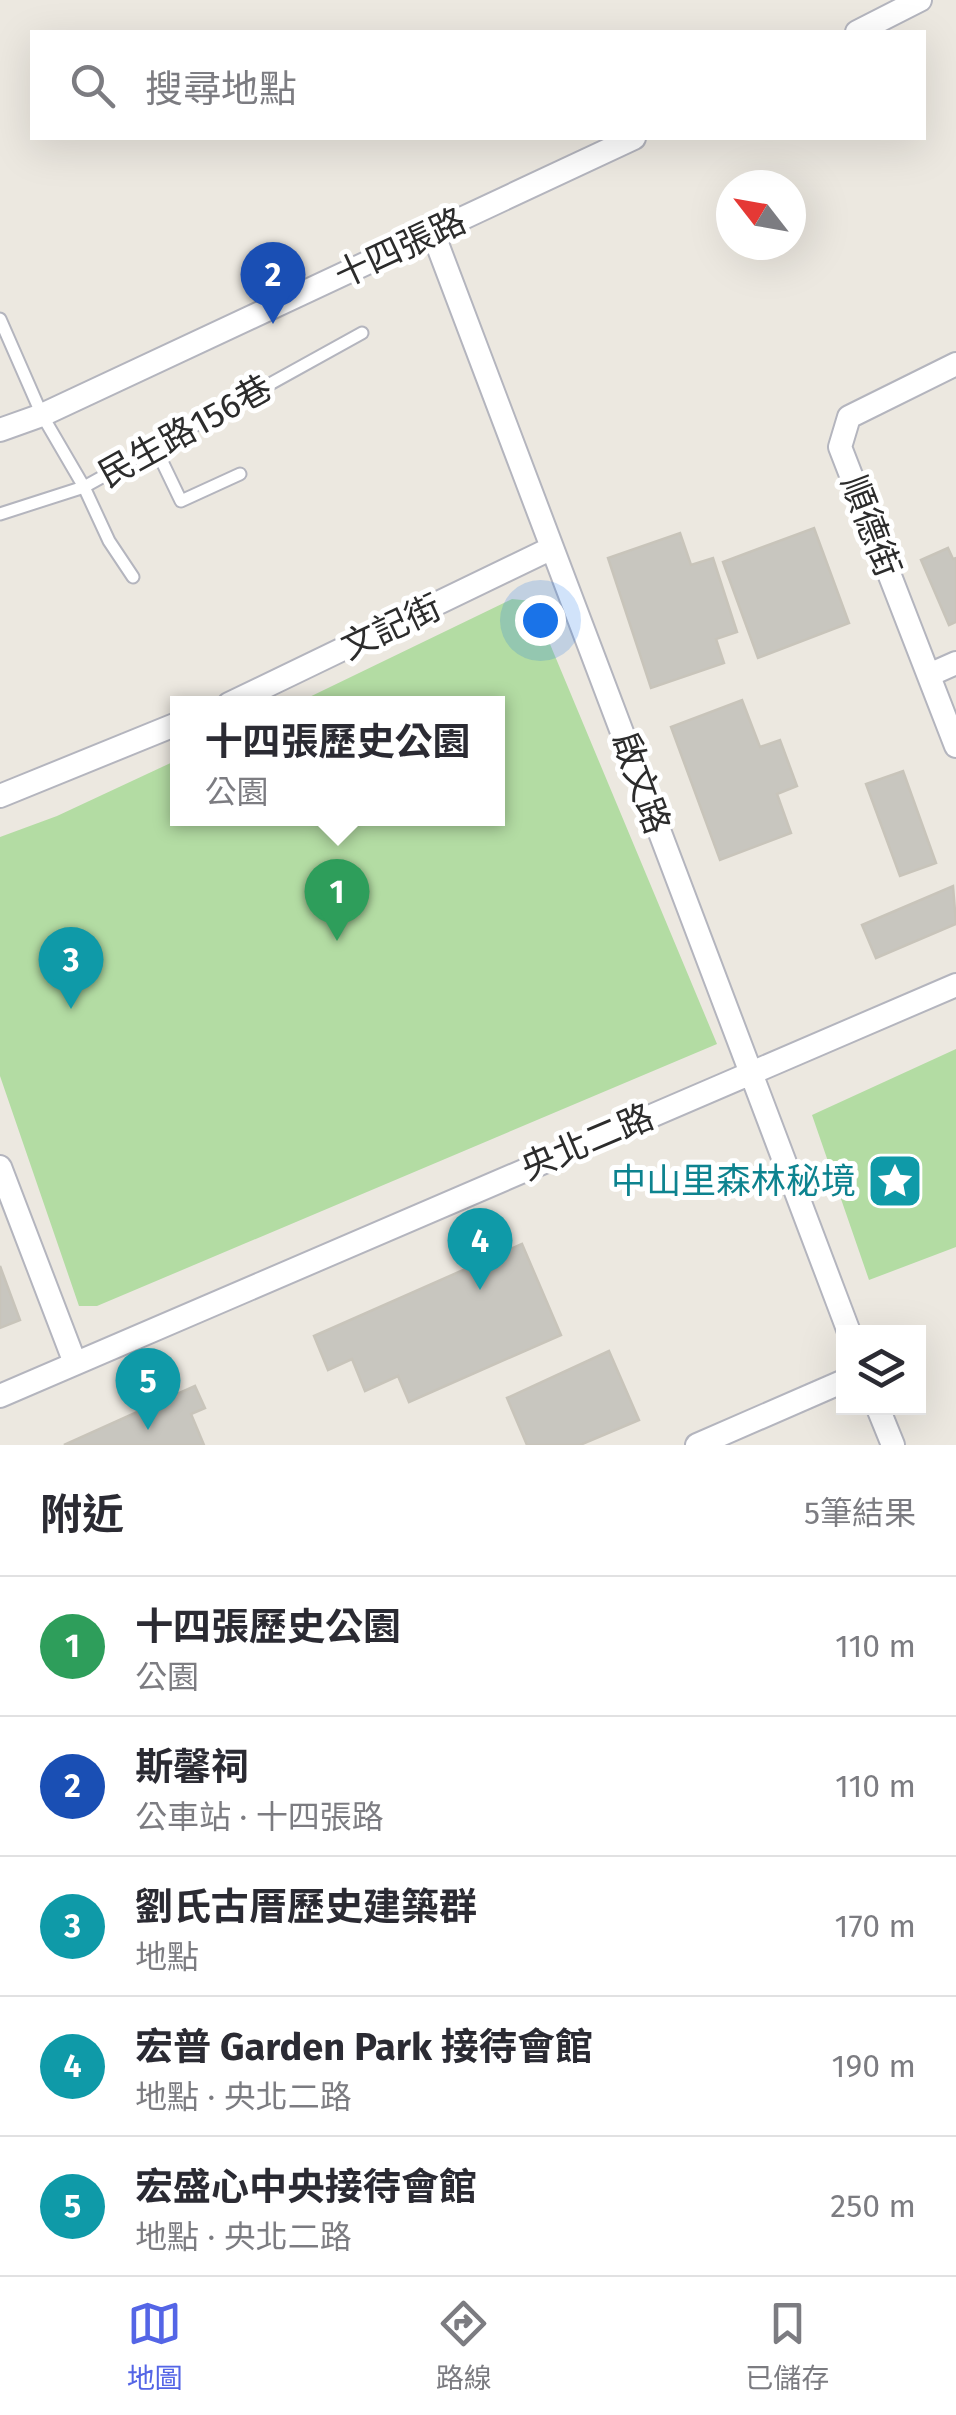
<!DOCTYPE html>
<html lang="zh-TW">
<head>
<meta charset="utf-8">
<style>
  :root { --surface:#fff; --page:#f7f7f7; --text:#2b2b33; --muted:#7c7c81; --line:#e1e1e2; --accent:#5465e6 }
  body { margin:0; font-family:"Fira Sans","Noto Sans TC",sans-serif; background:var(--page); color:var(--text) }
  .controls { position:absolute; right:30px; bottom:30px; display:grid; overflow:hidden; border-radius:0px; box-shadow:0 10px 40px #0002 }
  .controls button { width:90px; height:90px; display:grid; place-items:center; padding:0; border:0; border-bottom:2px solid var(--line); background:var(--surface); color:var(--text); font:50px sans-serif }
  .compass { position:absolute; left:716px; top:170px; width:90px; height:90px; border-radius:50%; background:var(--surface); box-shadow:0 10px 40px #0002; rotate:301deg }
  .you { position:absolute; left:540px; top:620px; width:35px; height:35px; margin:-25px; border:8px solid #fff; border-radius:50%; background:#1a73e8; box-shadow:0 0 0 15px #1a73e833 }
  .badge { display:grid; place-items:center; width:65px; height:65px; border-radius:50%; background:var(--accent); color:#fff; font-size:32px; font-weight:700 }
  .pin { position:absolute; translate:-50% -82px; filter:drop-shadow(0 2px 5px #0008) }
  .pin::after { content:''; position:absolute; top:52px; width:35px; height:30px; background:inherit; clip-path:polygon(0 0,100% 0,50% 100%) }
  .popup { position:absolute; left:170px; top:696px; width:335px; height:130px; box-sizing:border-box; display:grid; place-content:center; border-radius:0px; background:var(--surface); filter:drop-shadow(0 2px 8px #0005); font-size:32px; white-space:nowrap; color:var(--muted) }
  .popup b { font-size:38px; color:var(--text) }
  .popup::after { content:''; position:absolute; left:50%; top:100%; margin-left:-20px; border:20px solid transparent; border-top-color:var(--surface) }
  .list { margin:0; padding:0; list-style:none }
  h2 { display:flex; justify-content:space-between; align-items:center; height:130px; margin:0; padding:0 40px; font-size:42px }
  h2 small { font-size:32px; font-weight:400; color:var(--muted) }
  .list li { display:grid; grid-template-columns:65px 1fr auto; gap:30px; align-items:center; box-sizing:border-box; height:140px; padding:0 40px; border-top:2px solid var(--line) }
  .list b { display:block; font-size:38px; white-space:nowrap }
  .list p { margin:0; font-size:32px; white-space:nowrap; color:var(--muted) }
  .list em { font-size:32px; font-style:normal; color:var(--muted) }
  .icon { flex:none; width:55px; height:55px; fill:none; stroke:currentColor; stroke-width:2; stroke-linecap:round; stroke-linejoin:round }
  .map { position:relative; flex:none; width:956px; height:1445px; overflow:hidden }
  .search { position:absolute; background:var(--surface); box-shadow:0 10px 40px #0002; left:30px; right:30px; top:30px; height:110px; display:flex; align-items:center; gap:25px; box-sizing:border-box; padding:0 35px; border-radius:0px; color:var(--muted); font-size:38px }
  .sheet { height:830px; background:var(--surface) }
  nav { display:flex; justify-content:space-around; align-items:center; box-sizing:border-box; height:140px; border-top:2px solid var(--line); background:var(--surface); font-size:28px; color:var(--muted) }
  nav a { display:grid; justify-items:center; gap:5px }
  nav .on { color:var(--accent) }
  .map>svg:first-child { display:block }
  .green { fill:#b3dca3 }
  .building { fill:#c8c6bf; stroke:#c8c4ba; stroke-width:2.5 }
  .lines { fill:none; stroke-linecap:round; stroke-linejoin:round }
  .lane-casing { stroke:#b4b5be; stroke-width:15 }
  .street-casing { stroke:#b4b5be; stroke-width:26 }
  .lane { stroke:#fff; stroke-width:11 }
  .street { stroke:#fff; stroke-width:22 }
  .labels { text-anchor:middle; stroke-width:10; stroke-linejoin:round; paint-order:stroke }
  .street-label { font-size:35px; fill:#2c2c2c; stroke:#fff }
  .culture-label { font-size:35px; fill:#0d838f; stroke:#fff; text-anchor:end }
</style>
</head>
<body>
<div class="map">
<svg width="956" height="1445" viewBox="0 0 956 1445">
  <rect width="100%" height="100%" fill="#ece8e0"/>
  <path class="green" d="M512,599L532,601L717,1044L97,1306H79L0,1076V837L57,816L177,760V818H497V704L297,703Z
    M956,1049V1247L869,1280L812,1115Z"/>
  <path class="building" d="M814,528L849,623L758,658L723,562Z
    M680,533L691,565L713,558L737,632L716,639L724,663L651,688L608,558Z
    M948,548L953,559L956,558V622L949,625L921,560Z
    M742,700L760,747L780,740L797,786L777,794L791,833L720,860L671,727Z
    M903,771L936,863L900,876L866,784Z
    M953,886L956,924L876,958L862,925Z
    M522,1244L561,1335L409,1402L398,1376L365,1391L352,1359L328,1370L314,1336Z
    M0,1266L20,1320L0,1328Z
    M609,1351L639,1420L580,1445H527L507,1398Z
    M195,1386L205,1408L191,1414L204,1445H64Z"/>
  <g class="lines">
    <g class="lane-casing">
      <path id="lane" d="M0,319L42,415L84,487L109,541L133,577
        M155,447L181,501L240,474
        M0,514L84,487L362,333"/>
    </g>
    <g class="street-casing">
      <path id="street" d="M857,32L920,0
        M433,233L849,1332
        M956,364L849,417L840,447L956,746
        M0,430L42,415L634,138
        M929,675L956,663
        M229,704L552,548
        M0,796L177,724
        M0,1167L75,1363
        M0,1396L956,985
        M878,1408L893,1445
        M697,1445L844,1381"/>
    </g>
    <use href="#lane" class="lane"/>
    <use href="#street" class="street"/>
  </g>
  <defs>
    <g id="sight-square" transform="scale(2.875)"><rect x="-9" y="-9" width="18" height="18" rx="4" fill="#0f9aa8" stroke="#fff"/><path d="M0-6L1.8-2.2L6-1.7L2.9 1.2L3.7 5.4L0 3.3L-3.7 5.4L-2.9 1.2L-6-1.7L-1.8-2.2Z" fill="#fff"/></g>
  </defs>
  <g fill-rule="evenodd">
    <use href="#sight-square" x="895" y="1181"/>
  </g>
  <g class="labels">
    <g class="street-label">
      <text transform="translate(400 248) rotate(-25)" y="12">十四張路</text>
      <text transform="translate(185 431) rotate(-29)" y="12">民生路156巷</text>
      <text transform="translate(871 526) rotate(69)" y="12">順德街</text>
      <text transform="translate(391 627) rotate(-25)" y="12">文記街</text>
      <text transform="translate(641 783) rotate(70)" y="12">啟文路</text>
      <text transform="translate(587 1142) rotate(-23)" y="12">央北二路</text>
    </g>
    <g class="culture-label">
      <text x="856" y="1193">中山里森林秘境</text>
    </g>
  </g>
</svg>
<div class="controls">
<button><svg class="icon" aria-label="layers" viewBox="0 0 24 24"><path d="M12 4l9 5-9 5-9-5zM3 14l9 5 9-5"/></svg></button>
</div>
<svg class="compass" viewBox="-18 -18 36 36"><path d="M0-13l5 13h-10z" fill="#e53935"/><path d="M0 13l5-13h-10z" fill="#7c7c81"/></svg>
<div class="you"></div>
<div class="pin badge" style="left:337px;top:941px;background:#2e9e5b">1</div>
<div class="popup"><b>十四張歷史公園</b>公園</div>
<div class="pin badge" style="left:273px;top:324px;background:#1a4fb4">2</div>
<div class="pin badge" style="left:71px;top:1009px;background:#0f9aa8">3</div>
<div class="pin badge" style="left:480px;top:1290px;background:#0f9aa8">4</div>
<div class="pin badge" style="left:148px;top:1430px;background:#0f9aa8">5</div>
<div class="search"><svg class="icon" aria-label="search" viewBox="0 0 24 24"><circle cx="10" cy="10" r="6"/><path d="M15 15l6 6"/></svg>搜尋地點</div>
</div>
<section class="sheet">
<h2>附近<small>5筆結果</small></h2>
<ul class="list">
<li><span class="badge" style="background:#2e9e5b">1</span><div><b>十四張歷史公園</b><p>公園</p></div><em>110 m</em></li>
<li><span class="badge" style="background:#1a4fb4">2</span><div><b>斯馨祠</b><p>公車站 · 十四張路</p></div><em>110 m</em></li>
<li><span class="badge" style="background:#0f9aa8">3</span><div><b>劉氏古厝歷史建築群</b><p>地點</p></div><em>170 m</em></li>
<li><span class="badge" style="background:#0f9aa8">4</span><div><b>宏普 Garden Park 接待會館</b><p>地點 · 央北二路</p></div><em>190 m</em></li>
<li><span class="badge" style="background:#0f9aa8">5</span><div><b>宏盛心中央接待會館</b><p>地點 · 央北二路</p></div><em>250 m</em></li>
</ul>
</section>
<nav>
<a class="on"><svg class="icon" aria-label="map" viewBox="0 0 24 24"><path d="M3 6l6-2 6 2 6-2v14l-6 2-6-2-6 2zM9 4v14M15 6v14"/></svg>地圖</a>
<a><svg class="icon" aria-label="directions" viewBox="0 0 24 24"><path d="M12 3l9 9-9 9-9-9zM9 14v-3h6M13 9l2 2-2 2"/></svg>路線</a>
<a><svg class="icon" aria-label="saved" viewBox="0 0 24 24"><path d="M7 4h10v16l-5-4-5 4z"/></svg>已儲存</a>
</nav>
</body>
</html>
